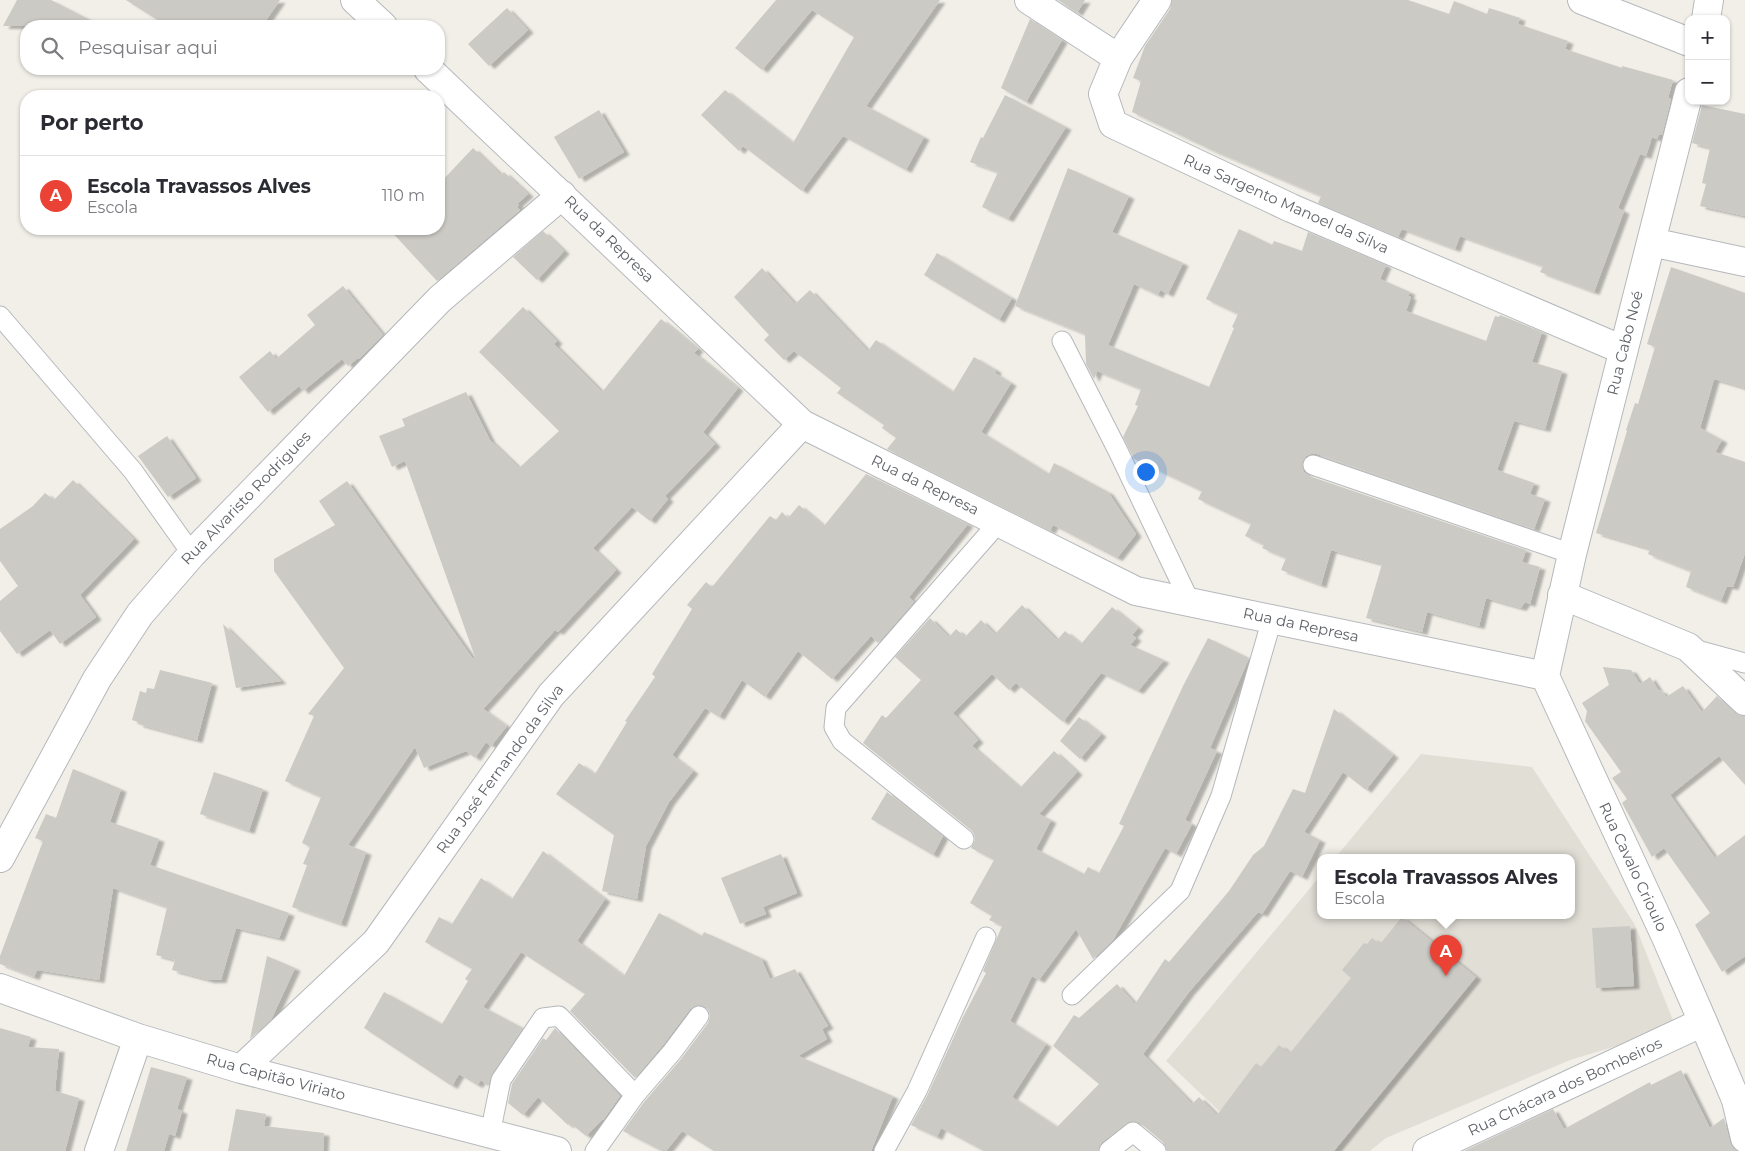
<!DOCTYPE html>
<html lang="pt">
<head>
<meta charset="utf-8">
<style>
  :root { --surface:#fff; --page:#f7f7f7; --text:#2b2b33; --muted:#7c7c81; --line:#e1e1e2; --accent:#ea4335 }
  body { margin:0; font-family:Montserrat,sans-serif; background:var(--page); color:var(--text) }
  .controls { position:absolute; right:15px; top:15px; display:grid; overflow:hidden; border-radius:10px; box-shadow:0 1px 4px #0004 }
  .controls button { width:45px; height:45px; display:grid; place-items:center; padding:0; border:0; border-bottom:1px solid var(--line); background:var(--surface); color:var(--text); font:25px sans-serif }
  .you { position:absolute; left:1145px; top:471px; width:18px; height:18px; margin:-12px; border:4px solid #fff; border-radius:50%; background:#1a73e8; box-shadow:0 0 0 8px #1a73e833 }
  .badge { display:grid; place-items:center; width:32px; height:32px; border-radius:50%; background:var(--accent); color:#fff; font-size:16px; font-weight:700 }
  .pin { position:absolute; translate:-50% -41px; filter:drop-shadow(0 1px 2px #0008) }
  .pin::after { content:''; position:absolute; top:26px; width:18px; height:15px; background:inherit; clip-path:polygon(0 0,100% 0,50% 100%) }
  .popup { position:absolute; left:1317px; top:854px; width:258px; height:65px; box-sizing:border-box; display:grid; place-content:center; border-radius:10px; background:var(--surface); filter:drop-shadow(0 1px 4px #0005); font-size:16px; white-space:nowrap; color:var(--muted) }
  .popup b { font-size:19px; color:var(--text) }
  .popup::after { content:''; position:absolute; left:50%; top:100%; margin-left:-10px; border:10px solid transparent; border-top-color:var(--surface) }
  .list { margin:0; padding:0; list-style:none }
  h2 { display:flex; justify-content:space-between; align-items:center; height:65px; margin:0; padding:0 20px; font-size:21px }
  h2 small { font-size:16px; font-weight:400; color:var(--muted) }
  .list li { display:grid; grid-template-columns:32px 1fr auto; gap:15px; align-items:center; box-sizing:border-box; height:80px; padding:0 20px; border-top:1px solid var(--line) }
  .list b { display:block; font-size:19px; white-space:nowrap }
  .list p { margin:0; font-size:16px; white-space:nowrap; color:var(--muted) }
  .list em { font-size:16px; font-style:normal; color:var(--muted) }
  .icon { flex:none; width:28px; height:28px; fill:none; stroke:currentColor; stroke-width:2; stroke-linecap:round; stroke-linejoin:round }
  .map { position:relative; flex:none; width:1745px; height:1151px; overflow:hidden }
  .search { position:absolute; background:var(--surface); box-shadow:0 1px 4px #0004; left:20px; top:20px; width:425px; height:55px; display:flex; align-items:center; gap:12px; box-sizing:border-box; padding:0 18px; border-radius:20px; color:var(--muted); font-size:19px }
  .panel { position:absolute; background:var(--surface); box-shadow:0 1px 4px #0004; left:20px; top:90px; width:425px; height:145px; border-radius:20px }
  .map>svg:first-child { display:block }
  .education { fill:#e1ded6 }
  .building { fill:#cccac5; filter:url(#shadow) }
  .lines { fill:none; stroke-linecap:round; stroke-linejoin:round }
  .service-casing { stroke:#b5b8bc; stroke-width:21 }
  .minor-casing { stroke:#b5b8bc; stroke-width:30 }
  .service { stroke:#fff; stroke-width:19 }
  .minor { stroke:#fff; stroke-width:28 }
  .labels { text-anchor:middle; stroke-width:5; stroke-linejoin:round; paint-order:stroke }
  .street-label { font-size:15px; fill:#5f6368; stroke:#fff }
</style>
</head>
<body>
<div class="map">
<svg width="1745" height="1151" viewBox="0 0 1745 1151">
  <defs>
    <filter id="shadow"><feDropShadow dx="5.5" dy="3" stdDeviation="1" flood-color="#0004"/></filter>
  </defs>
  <rect width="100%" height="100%" fill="#f1efe8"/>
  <path class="education" d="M1421,754L1532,767L1635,925L1676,1028L1570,1060L1386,1138L1370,1151H1262L1166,1061L1321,875V915H1571V857H1336Z"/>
  <path class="building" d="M17,0H51L102,26H3Z
    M126,0H280L262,26H167Z
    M776,0H940L866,106L924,137L906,170L843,136L802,191L743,146L739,151L701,115L725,90L793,143L854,37L812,10L762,70L735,48Z
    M1058,0H1085L1077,13Z
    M1172,0H1408L1449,14L1454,1L1487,14L1489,8L1520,18L1518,24L1568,41L1565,49L1622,68V66L1673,80L1668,98L1671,99L1662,135L1659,134L1657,139L1652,137L1646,156L1640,154L1618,208L1624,211L1594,292L1540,272L1543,266L1460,236L1455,249L1402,229L1398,237L1318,203L1321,196L1212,150L1132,112L1141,81L1133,78L1145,46L1170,9Z
    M507,8L528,30L489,66L468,44Z
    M1030,19L1062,40L1026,102L1001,88Z
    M1005,95L1066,127L1008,219L982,207L998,172L970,162L981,137L983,138Z
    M1702,105L1745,114V216L1700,206L1706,184L1702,183L1710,148L1692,143Z
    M599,110L624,152L579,179L554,137Z
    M473,148L501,175L504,172L528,194L517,204L519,205L517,207L520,210L437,281L389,229H439V184Z
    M1068,168L1129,196L1112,232L1183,263L1168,294L1160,290L1158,295L1134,284L1108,345L1209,387L1234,328L1232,327L1238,314L1206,299L1239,229L1272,245L1274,241L1302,251L1308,232L1386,265L1380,279L1410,292L1408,296L1411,297L1406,311L1486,341L1495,316L1499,317L1500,315L1542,332L1532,362L1562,371L1545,429L1514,421L1497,470L1534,483L1530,494L1545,499L1534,529L1317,454H1311L1306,456L1303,461L1302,467L1304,472L1309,476L1526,550L1522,562L1540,567L1530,604L1525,602L1521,608L1486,598L1479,626L1427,612L1422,632L1366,618L1382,564L1331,550L1321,585L1281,570L1286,558L1262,548L1264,545L1245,536L1251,524L1198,499L1202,491L1134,459L1123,437L1138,406L1135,405L1141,389L1097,371L1094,379L1086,364L1085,334L1015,306Z
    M543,231L564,251L537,280L513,257Z
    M937,253L1012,298L999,320L924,275Z
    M1671,267L1745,293V388L1714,379L1700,428L1722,440L1715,452L1745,462V553L1733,587L1727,586L1721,601L1686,587L1691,571L1648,554L1650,549L1596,533L1627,431L1626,430L1635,403L1638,404L1655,347L1647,344Z
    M762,268L795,304L810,290L868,351L876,340L953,392L974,357L996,370L995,373L1011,383L981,432L1049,474L1054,463L1108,492L1136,534L1117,558L1053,525L1050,531L887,449L896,438L882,428L884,425L837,393L841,388L794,351L784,360L764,340L769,335L734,297Z
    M343,286L383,335L359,359L358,358L348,366L342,359L303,391L299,386L268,412L239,377L270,351L276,359L315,325L307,315Z
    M523,307L557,341L554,344L602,392L661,319L698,349L694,353L738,388L703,432L715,444L665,496L668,499L650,521L632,507L593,548L616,570L558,632L555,630L483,709L507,726L491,746L486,742L475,758L466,751L424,768L415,747L348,845L366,852L341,924L292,907L307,865L303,864L310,847L302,843L321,797L285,781L314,716L308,714L344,668L274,571V559L335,525L319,501L347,481L473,659L475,657L405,461L392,467L379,436L405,426L402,419L466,392L490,440L519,468L559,431L479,352Z
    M167,436L196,478L168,497L138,456Z
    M866,474L968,524L909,597L914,602L878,643L871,636L832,679L798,651L765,697L742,680L719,717L705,708L672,755L693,771L669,802L646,846L637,899L602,891L614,835L556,794L579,763L595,774L627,722L625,721L655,677L652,674L692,609L687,605L706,582L712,587L770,516L776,520L782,512L788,518L799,505L824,526Z
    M73,480L134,539L80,595L96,617L60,644L50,630L17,654L0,631V601L18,586L0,561V529L33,506L45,493L54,500Z
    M1022,605L1057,640L1065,631L1081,644L1112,607L1138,628L1132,635L1136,638L1130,645L1164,660L1138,691L1101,673L1063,722L1016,683L1009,690L992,674L953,713L978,740L972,746L1020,788L1054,751L1077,772L1039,814L1051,820L1036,849L1084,874L1088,867L1099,873L1124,826L1119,824L1183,686L1208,638L1249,658L1210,748L1217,751L1185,820L1192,824L1176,854L1165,848L1113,940L1093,959L1076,929L1039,980L1032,976L1010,1021L1046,1044L1012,1097L1057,1127L1099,1084L1053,1046L1074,1015L1079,1018L1117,984L1135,1004L1165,959L1169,962L1229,891L1253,855L1264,846L1293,789L1305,793L1334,709L1393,755L1366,790L1343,772L1304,832L1320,840L1302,877L1290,871L1262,914L1258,912L1189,992L1143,1054L1192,1104L1199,1097L1217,1115L1256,1063L1261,1067L1279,1045L1290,1053L1351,978L1342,970L1364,943L1367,944L1372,938L1380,944L1402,917L1476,977L1334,1151H1167L1163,1142L1140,1123L1131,1121L1102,1142L1098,1151H984L941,1128L937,1137L911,1125L927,1096L962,1019L986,973L983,971L1002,926L989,920L992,916L970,903L994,860L971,848L975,840L974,834L971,830L863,743L882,715L886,718L921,680L895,657L930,618L949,637L956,629L965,637L981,620L995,634Z
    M223,624L281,681L236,688Z
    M1603,667L1631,670L1640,684L1650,677L1659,691L1661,690L1666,697L1683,686L1702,712L1717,696L1735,713L1745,716V785L1719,756L1670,795L1715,858L1745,835V956L1722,972L1695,925L1710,913L1664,848L1652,857L1622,803L1627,799L1612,778L1621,772L1585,721L1587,711L1582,703L1609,685Z
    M160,670L212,683L197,740L138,724V722L132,720L140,691L146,693L147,688L154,689Z
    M1079,717L1101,734L1080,759L1060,741Z
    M73,769L121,789L110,822L159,839L150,865L289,913L279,938L236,928L221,980H209L172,970L175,960L156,955L167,907L113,888L99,980L37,970L34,977L0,964V956L43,841L35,838L46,814L56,818Z
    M214,772L263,789L249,831L200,814Z
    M887,792L943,836L933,855L871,819Z
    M543,851L605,899L577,941L624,976L659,913L702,936L704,932L761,958L770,979L795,969L828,1026L822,1029L827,1039L798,1056L893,1096L871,1151H714L682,1131L666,1151L663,1149L662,1151L623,1131L644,1102L681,1059L708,1023L710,1017L709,1011L706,1007L701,1005L695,1006L690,1009L663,1045L635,1078L570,1011L585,994L521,952L483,1007L523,1028L492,1074L488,1086L481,1080L477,1085L459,1074L452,1086L364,1028L384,992L442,1024L468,981L465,979L472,969L425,942L439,917L452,924L481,878L512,899Z
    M781,854L797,893L763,907L766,914L740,924L721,878Z
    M1630,926L1634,986L1596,988L1592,928Z
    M267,956L295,968L271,1020L250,1039Z
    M0,1028L31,1037L28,1047L59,1049L55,1091L79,1098L65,1151H0Z
    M555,1028L620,1096L603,1120H602L586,1136L570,1123L568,1125L538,1097L523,1115L508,1103L512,1084L543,1038L546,1040Z
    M151,1067L187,1077L177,1109L182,1111L175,1136L169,1134L164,1151H126Z
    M1681,1070L1710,1128L1724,1118L1730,1142L1733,1148L1737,1151H1464L1553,1109L1564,1129L1650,1082L1651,1085Z
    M236,1109L266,1114L264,1126L324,1133L323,1151H228Z"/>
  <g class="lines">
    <g class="service-casing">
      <path id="service" d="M0,316L133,471L192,554
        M1062,341L1118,451L1190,602
        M1313,465L1572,554
        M1693,649L1745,663
        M964,839L842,741L834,727L836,708L999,522
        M1072,995L1180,891L1221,796L1272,619
        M490,1134L501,1080L543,1018L559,1016L635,1095
        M595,1151L635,1095L672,1052L699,1016
        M884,1151L917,1091L986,937
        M1109,1151L1133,1132L1156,1151"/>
    </g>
    <g class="minor-casing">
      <path id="minor" d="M355,0L383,26
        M1029,0L1118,58L1103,94L1113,124L1291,208L1623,350
        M1582,0L1689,42
        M1706,19L1709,0
        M1118,58L1157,0
        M428,69L802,424L1136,591L1545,676
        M1689,92L1572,554L1545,676L1665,935L1703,1022L1736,1100L1745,1138
        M1651,242L1745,262
        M1562,595L1688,647L1745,701
        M0,858L97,679L140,614L192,554L440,299L562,195
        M0,988L138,1038L241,1069L557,1151
        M241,1069L376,942L551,695L802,424
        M99,1151L138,1038
        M1427,1151L1703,1022"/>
    </g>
    <use href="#service" class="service"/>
    <use href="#minor" class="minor"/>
  </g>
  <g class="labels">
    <g class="street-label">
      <text transform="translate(1286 204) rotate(24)" y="5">Rua Sargento Manoel da Silva</text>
      <text transform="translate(609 239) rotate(44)" y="5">Rua da Represa</text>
      <text transform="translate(1625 343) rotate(-76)" y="5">Rua Cabo Noé</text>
      <text transform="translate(925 485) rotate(26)" y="5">Rua da Represa</text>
      <text transform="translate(246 498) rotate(-46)" y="5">Rua Alvaristo Rodrigues</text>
      <text transform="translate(1301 625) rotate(12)" y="5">Rua da Represa</text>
      <text transform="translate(500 769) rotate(-54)" y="5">Rua José Fernando da Silva</text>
      <text transform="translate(1633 867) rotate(65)" y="5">Rua Cavalo Crioulo</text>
      <text transform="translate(276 1077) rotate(15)" y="5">Rua Capitão Viriato</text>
      <text transform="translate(1565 1087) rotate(-25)" y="5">Rua Chácara dos Bombeiros</text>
    </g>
  </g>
</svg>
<div class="controls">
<button>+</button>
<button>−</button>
</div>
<div class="you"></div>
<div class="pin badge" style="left:1446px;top:976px">A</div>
<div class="popup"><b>Escola Travassos Alves</b>Escola</div>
<div class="search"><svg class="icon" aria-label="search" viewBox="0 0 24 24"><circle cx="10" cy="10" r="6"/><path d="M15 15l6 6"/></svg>Pesquisar aqui</div>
<section class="panel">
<h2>Por perto<small></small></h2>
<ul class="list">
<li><span class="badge">A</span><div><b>Escola Travassos Alves</b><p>Escola</p></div><em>110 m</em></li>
</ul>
</section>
</div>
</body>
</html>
